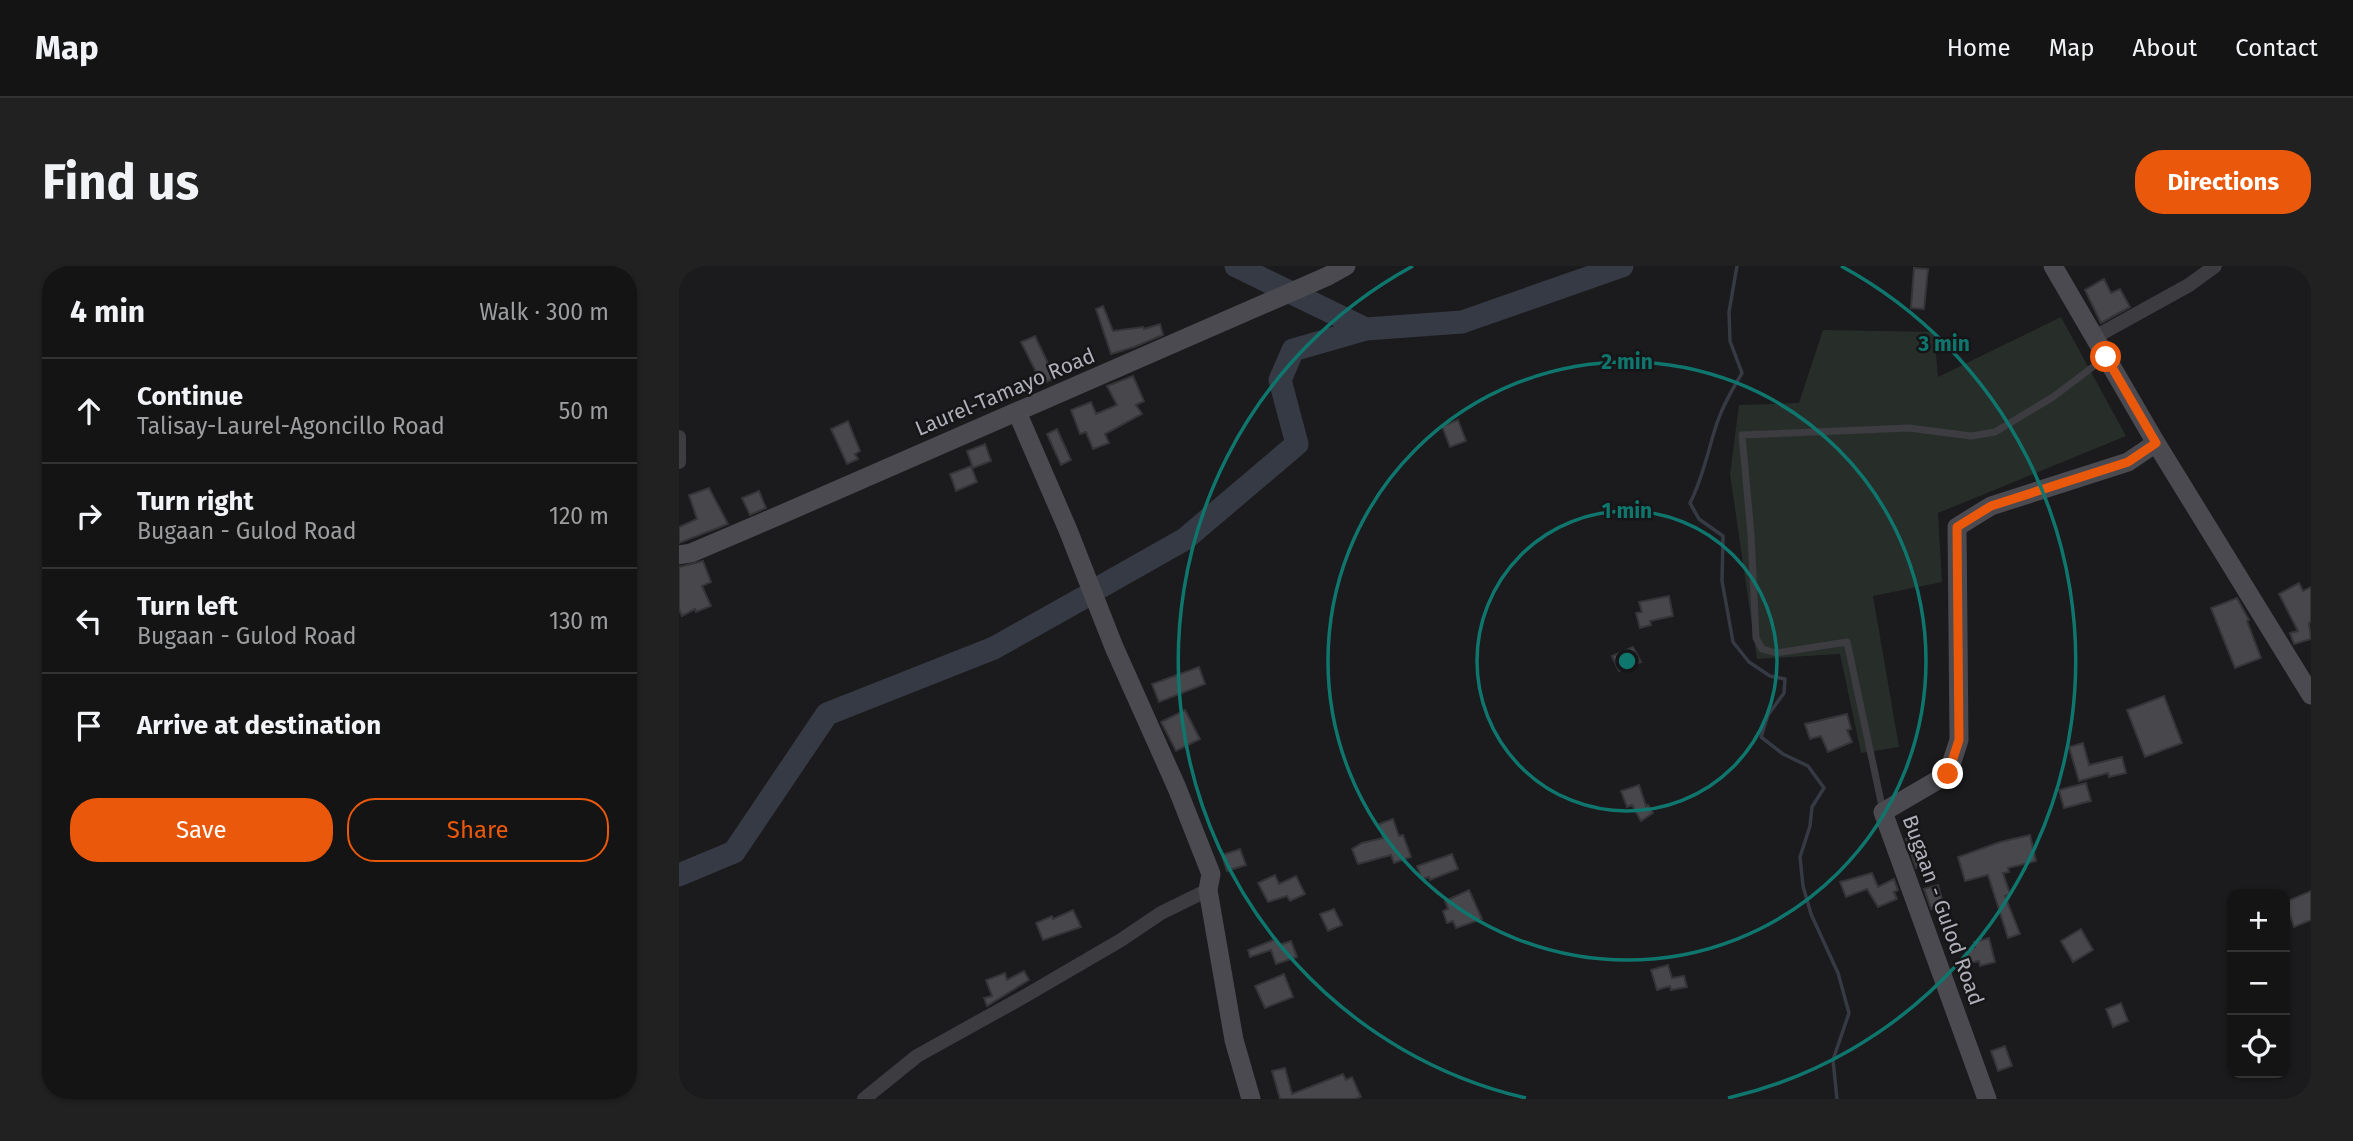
<!DOCTYPE html>
<html lang="en">
<head>
<meta charset="utf-8">
<style>
  :root { --surface:#141415; --page:#212122; --text:#f1f3f6; --muted:#9d9ea0; --line:#333334; --accent:#ea580c }
  body { margin:0; font-family:"Fira Sans",sans-serif; background:var(--page); color:var(--text) }
  .controls { position:absolute; right:21px; bottom:21px; display:grid; overflow:hidden; border-radius:14px; box-shadow:0 2px 5px #0004 }
  .controls button { width:63px; height:63px; display:grid; place-items:center; padding:0; border:0; border-bottom:2px solid var(--line); background:var(--surface); color:var(--text); font:35px sans-serif }
  .stop { position:absolute; width:21px; height:21px; margin:-16px; border:5px solid #ea580c; border-radius:50%; background:#fff }
  .stop.end { background:#ea580c; border-color:#fff; box-shadow:0 2px 7px #0008 }
  .list { margin:0; padding:0; list-style:none }
  h2 { display:flex; justify-content:space-between; align-items:center; height:91px; margin:0; padding:0 28px; font-size:30px }
  h2 small { font-size:23px; font-weight:400; color:var(--muted) }
  .list li { display:grid; grid-template-columns:46px 1fr auto; gap:21px; align-items:center; box-sizing:border-box; height:105px; padding:0 28px; border-top:2px solid var(--line) }
  .list b { display:block; font-size:26px; white-space:nowrap }
  .list p { margin:0; font-size:23px; white-space:nowrap; color:var(--muted) }
  .list em { font-size:23px; font-style:normal; color:var(--muted) }
  .actions { display:flex; gap:14px; padding:21px 28px }
  .actions a { flex:1; padding:16px 0; border:2px solid var(--accent); border-radius:28px; text-align:center; font-size:24px; color:var(--accent) }
  .actions .main { background:var(--accent); color:#fff }
  .icon { flex:none; width:38px; height:38px; fill:none; stroke:currentColor; stroke-width:2; stroke-linecap:round; stroke-linejoin:round }
  .map { position:relative; flex:none; width:1632px; height:833px; overflow:hidden; border-radius:28px }
  header { display:flex; align-items:center; gap:42px; box-sizing:border-box; height:98px; padding:0 35px; background:var(--surface); border-bottom:2px solid var(--line) }
  header strong { font-size:33px }
  nav { display:flex; gap:38px; margin-inline-start:auto; font-size:24px }
  .intro { display:flex; align-items:center; justify-content:space-between; box-sizing:border-box; height:168px; padding:0 42px }
  h1 { margin:0; font-size:49px }
  .button { padding:18px 32px; border-radius:28px; background:var(--accent); color:#fff; font-size:24px; font-weight:700 }
  main { display:flex; gap:42px; padding:0 42px }
  aside { flex:1; background:var(--surface); border-radius:28px; box-shadow:0 2px 5px #0004 }
  .map>svg:first-child { display:block }
  .green { fill:#272e2a }
  .lines { fill:none; stroke-linecap:round; stroke-linejoin:round }
  .stream { stroke:#363a44; stroke-width:3.5 }
  .river { stroke:#363a44; stroke-width:23 }
  .building { fill:#48474c; stroke:#353538; stroke-width:2 }
  .lane { stroke:#3c3c41; stroke-width:7 }
  .street { stroke:#3c3c41; stroke-width:14 }
  .secondary { stroke:#4a4a50; stroke-width:19 }
  .route { stroke:#ea580c; stroke-width:9 }
  .ring { fill:none; stroke:#0f766e; stroke-width:3.5 }
  .labels { text-anchor:middle; stroke-width:5; stroke-linejoin:round; paint-order:stroke }
  .street-label { font-size:21px; fill:#afafba; stroke:#161517 }
  .centre { fill:#0f766e; stroke:#161517; stroke-width:3.5 }
  .ring-label { font-size:21px; text-anchor:middle; font-weight:bold; fill:#0f766e; stroke:#161517; stroke-width:5; stroke-linejoin:round; paint-order:stroke }
</style>
</head>
<body>
<header>
<strong>Map</strong>
<nav><a>Home</a><a>Map</a><a>About</a><a>Contact</a></nav>
</header>
<div class="intro"><h1>Find us</h1><a class="button">Directions</a></div>
<main>
<aside>
<h2>4 min<small>Walk · 300 m</small></h2>
<ul class="list">
<li><svg class="icon" aria-label="ahead" viewBox="0 0 24 24"><path d="M12 20V5M6 11l6-6 6 6"/></svg><div><b>Continue</b><p>Talisay-Laurel-Agoncillo Road</p></div><em>50 m</em></li>
<li><svg class="icon" aria-label="right" viewBox="0 0 24 24"><path d="M7 20v-9h11M14 6l5 5-5 5"/></svg><div><b>Turn right</b><p>Bugaan - Gulod Road</p></div><em>120 m</em></li>
<li><svg class="icon" aria-label="left" viewBox="0 0 24 24"><path d="M17 20v-9H6M10 6l-5 5 5 5"/></svg><div><b>Turn left</b><p>Bugaan - Gulod Road</p></div><em>130 m</em></li>
<li><svg class="icon" aria-label="arrive" viewBox="0 0 24 24"><path d="M6 21V4h12l-3 4 3 4H6"/></svg><div><b>Arrive at destination</b></div></li>
</ul>
<div class="actions"><a class="main">Save</a><a>Share</a></div>
</aside>
<div class="map">
<svg width="1632" height="833" viewBox="0 0 1632 833">
  <rect width="100%" height="100%" fill="#1b1a1c"/>
  <path class="green" d="M1382,51L1447,170L1259,247L1263,316L1194,330L1220,481L1182,487L1161,388L1078,393L1051,208L1060,139L1120,137L1144,64L1255,66L1259,111Z"/>
  <g class="lines">
    <path class="stream" d="M1058,0L1050,46L1051,75L1063,107C1053,124 1044,139 1038,157C1029,184 1024,212 1011,237L1020,253L1044,270L1043,315L1054,376L1070,396L1091,410L1106,413L1105,427L1089,449L1082,471L1104,488L1129,500L1145,522L1133,541L1131,560L1121,591L1124,620L1132,648L1159,707L1170,747L1154,794L1158,833"/>
    <path class="river" d="M557,0L687,63L783,56L943,0
      M423,320L506,273L618,178L601,114L614,84L687,63
      M0,609L55,586L148,448L315,382L404,332"/>
  </g>
  <path class="building" d="M1235,2L1249,3L1245,43L1232,42Z
    M1425,13L1432,27L1441,23L1451,41L1422,57L1406,24Z
    M424,40L434,65L464,61L465,63L481,58L484,69L455,81L432,88L417,43Z
    M356,70L376,112L363,118L342,76Z
    M454,110L465,135L457,139L463,148L426,168L430,177L414,183L407,166L401,168L392,144L412,136L417,148L438,139L428,120Z
    M779,154L787,175L771,181L763,160Z
    M169,155L181,185L176,188L179,193L168,198L152,163Z
    M378,163L392,194L382,199L368,168Z
    M306,178L312,195L294,202L288,185Z
    M292,200L298,216L277,225L271,208Z
    M30,222L49,258L0,277V261L18,253L10,229Z
    M80,225L87,242L71,249L63,232Z
    M24,295L32,316L23,320L32,340L17,346L16,343L3,350L0,343V301Z
    M1620,317L1624,325L1632,321V356L1630,357L1632,373L1615,378L1611,367L1619,365L1600,328Z
    M990,330L994,350L971,355L972,359L961,362L957,347L963,346L960,336Z
    M1558,332L1570,354L1568,355L1582,392L1556,402L1532,342Z
    M954,381L962,396L940,405L933,390Z
    M520,401L526,418L480,436L473,418Z
    M1485,430L1503,477L1466,491L1448,444Z
    M506,444L521,473L497,485L482,456Z
    M1168,448L1172,463L1168,464L1173,476L1149,486L1142,470L1131,473L1126,458Z
    M1404,477L1410,499L1443,491L1447,507L1430,511L1429,507L1400,515L1390,481Z
    M1407,517L1412,535L1385,542L1380,524Z
    M960,519L967,540L969,539L974,547L962,555L953,539L948,541L942,525Z
    M714,553L720,570L724,569L732,591L715,597L712,589L679,598L673,583L683,577L704,572L700,558Z
    M1239,569L1250,596L1237,602L1227,573Z
    M1351,569L1357,595L1329,602L1330,606L1324,607L1331,628L1326,630L1341,668L1329,672L1309,609L1286,615L1279,591L1321,576Z
    M561,583L567,599L548,605L543,589Z
    M773,588L779,603L751,614L750,611L743,613L738,600Z
    M1193,607L1199,621L1215,613L1219,624L1215,626L1218,633L1199,641L1188,623L1167,631L1161,616Z
    M596,609L600,618L617,610L626,628L611,635L608,630L589,636L579,617Z
    M1259,619L1265,640L1252,643L1245,623Z
    M790,624L803,653L777,662L774,655L768,657L764,645L769,643L766,635Z
    M1632,625V654L1615,661L1606,636Z
    M655,643L663,659L649,665L641,648Z
    M394,644L402,661L364,674L357,657L373,650L374,653Z
    M1402,663L1414,684L1394,696L1382,675Z
    M1310,672L1316,696L1301,700L1300,695L1290,697L1287,684L1296,681L1295,676Z
    M597,673L600,679L612,675L618,691L597,698L592,684L571,691L569,684Z
    M989,699L993,712L1005,710L1008,721L992,724L991,720L978,724L972,704Z
    M345,705L350,714L308,740L305,732L313,730L307,714L326,707L328,714Z
    M605,708L614,731L586,742L576,720Z
    M1442,737L1449,755L1434,761L1427,743Z
    M1326,780L1333,800L1319,805L1312,785Z
    M606,802L613,828L664,808L667,814L673,811L682,831L676,833H601L593,805Z"/>
  <g class="lines">
    <path class="lane" d="M1204,545L1168,376L1097,387L1083,383L1077,372L1072,268L1063,169L1230,162L1292,170L1316,166L1374,131L1427,91"/>
    <path class="street" d="M0,1V0
      M1416,71L1510,19L1536,0
      M0,171V196
      M185,833L238,790L346,730L442,674L482,647L529,624"/>
    <path class="secondary" d="M1374,0L1477,177L1632,429
      M338,146L389,264L435,381L498,522L532,608L529,624L555,774L572,833
      M0,289L12,287L101,249L649,10L667,0
      M1308,833L1204,546L1269,508L1280,474L1278,261L1312,240L1449,196L1477,177"/>
  </g>
  <g class="lines">
    <path class="route" d="M1269,508L1280,474L1278,261L1312,240L1449,196L1477,177L1427,91"/>
  </g>
  <g class="ring">
    <circle cx="948" cy="395" r="150"/>
    <circle cx="948" cy="395" r="299"/>
    <path d="M847 832A449 449 0 0 1 734 0M1162 0A449 449 0 0 1 1049 832"/>
  </g>
  <g class="labels">
    <g class="street-label">
      <text transform="translate(326 126) rotate(-23)" y="7">Laurel-Tamayo Road</text>
      <text transform="translate(1264 644) rotate(70)" y="7">Bugaan - Gulod Road</text>
    </g>
  </g>
  <circle cx="948" cy="395" r="10" class="centre"/>
  <g class="ring-label">
    <text x="1265" y="85">3 min</text>
    <text x="948" y="103">2 min</text>
    <text x="948" y="252">1 min</text>
  </g>
</svg>
<div class="controls">
<button>+</button>
<button>−</button>
<button><svg class="icon" aria-label="locate" viewBox="0 0 24 24"><circle cx="12" cy="12" r="6"/><path d="M12 2v4M12 18v4M2 12h4M18 12h4"/></svg></button>
</div>
<div class="stop" style="left:1427px;top:91px"></div>
<div class="stop end" style="left:1269px;top:508px"></div>
</div>
</main>
</body>
</html>
